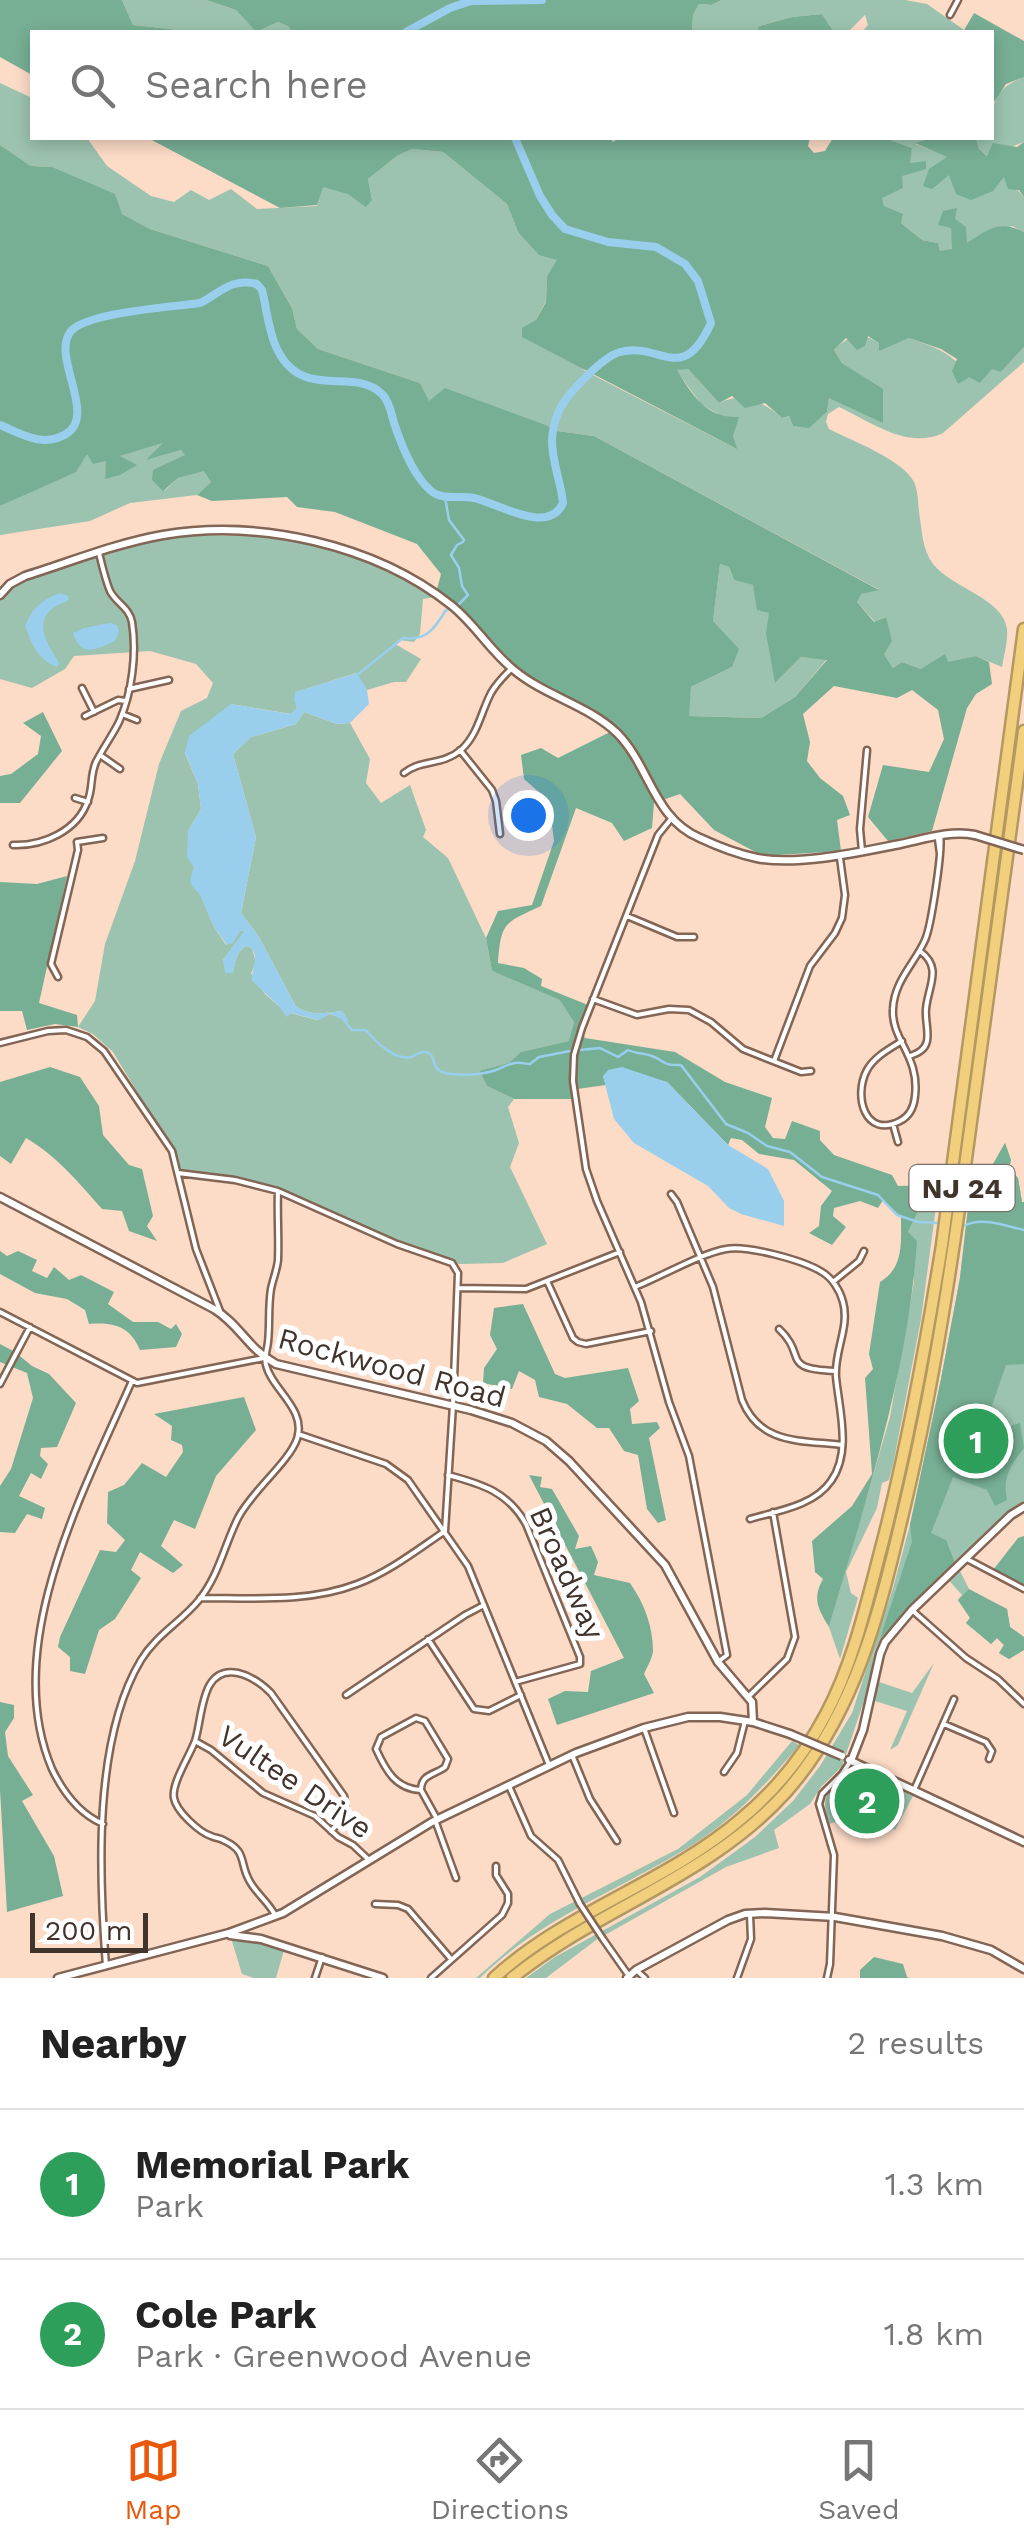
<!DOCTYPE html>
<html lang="en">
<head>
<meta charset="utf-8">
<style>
  :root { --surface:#fff; --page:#f6f6f6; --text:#222; --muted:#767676; --line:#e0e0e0; --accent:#ea580c }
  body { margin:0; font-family:"Work Sans",sans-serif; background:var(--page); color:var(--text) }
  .scale { position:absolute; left:30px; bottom:25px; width:118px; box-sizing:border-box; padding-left:10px; border:5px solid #41342c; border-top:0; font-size:28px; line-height:35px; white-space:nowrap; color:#41342c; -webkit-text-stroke:8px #fff; paint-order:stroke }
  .you { position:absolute; left:528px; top:815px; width:35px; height:35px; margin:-25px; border:8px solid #fff; border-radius:50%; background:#1a73e8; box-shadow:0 0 0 15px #1a73e833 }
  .badge { display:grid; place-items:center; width:65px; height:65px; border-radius:50%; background:var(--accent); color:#fff; font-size:32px; font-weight:700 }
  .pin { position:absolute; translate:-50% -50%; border:5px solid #fff; box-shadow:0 2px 10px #0006 }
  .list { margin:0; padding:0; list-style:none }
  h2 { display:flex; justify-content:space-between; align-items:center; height:130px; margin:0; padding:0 40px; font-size:42px }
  h2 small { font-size:32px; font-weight:400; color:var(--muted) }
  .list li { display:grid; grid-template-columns:65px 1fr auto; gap:30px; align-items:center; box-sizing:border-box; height:150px; padding:0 40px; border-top:2px solid var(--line) }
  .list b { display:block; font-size:38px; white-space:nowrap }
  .list p { margin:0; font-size:32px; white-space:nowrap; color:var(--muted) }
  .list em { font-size:32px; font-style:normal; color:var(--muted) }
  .icon { flex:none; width:55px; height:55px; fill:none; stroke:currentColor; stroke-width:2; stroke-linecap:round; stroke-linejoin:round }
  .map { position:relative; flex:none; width:1024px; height:1978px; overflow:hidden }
  .search { position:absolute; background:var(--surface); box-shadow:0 5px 15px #0003; left:30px; right:30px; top:30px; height:110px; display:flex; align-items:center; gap:25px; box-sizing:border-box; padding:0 35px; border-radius:0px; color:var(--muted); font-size:38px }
  .sheet { height:430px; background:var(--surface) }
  nav { display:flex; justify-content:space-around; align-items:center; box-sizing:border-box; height:140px; border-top:2px solid var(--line); background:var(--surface); font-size:28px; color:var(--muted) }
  nav a { display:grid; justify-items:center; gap:5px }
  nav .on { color:var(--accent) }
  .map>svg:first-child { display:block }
  .green { fill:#9bc3af }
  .forest { fill:#77af94; fill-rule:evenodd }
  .water { fill:#99cfed }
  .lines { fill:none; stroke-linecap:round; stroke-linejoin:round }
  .stream { stroke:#99cfed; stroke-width:2.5 }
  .river { stroke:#99cfed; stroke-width:8 }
  .street-casing { stroke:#826554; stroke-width:9 }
  .secondary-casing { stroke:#826554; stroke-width:11 }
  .highway-casing { stroke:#b39961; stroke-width:15 }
  .street { stroke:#fff; stroke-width:4 }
  .secondary { stroke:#fff; stroke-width:6 }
  .highway { stroke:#f1cf7d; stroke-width:10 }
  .street-bridge-casing { stroke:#826554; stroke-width:9; stroke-linecap:butt }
  .secondary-bridge-casing { stroke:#826554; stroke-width:11; stroke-linecap:butt }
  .street-bridge { stroke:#fff; stroke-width:4 }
  .secondary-bridge { stroke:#fff; stroke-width:6 }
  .labels { text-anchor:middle; stroke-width:10; stroke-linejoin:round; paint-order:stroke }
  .shield { fill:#fff; stroke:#7a716b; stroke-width:2.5 }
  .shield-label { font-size:28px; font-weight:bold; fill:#41342c }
  .street-label { font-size:30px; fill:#41342c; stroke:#fff }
</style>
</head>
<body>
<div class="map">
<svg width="1024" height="1978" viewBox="0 0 1024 1978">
  <rect width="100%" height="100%" fill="#fcdbc7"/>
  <path class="green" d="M122,0H206L236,10L256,32L278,22L288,25L293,32H176L171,29L133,25Z
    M722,0H905L927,4L964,30L963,32H862L868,25L865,15L848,32H834L822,14L792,17L759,26L756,32H692L693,15L699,4L711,5Z
    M1024,77V142L987,156L979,149L976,138H992C992,106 991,90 1024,77Z
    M0,83L32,98V138H87L107,166L151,196L174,202L191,190L209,200L231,189L257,209L317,206L322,186L372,200L368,179L397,156L412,149L443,152L507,204L518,232L558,260L547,276L546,301L536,320L585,371L735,448L733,436L724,418L701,404L676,370L687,368L719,403C742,391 764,402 782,418L789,416L793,426L809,427L827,412L829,398L882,389L842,363L834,350C849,335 861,331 879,343V350L909,338C937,348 952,352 969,377L992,368L1001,372L1024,347V362L943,433C908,450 871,422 839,407L828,414L826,422L829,429C852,441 902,459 914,482C918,491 918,502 919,512C922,530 922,549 933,564C952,588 1003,598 1007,629C1008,641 1004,655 1002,667L976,656L921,669L902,662L893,668L884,654L885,617L875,622L857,602L860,594L878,589L594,436L557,431L548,426L429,402L420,383L318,349L297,329L292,308L268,266L150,229L122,214L52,167L31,166L0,145Z
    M885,138H932L916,144L948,157L949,175L1004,176L1024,197V232L1012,226L966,244L951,228L953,249L940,252L938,243L922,240L901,223L884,206L881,197L903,188L901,176L909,163L912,148Z
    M166,442L148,459L181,450L186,455L164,491L178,478L205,470L211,482L197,495L130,503L90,521L0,535V506L38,488L87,453L107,460L105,478L136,465L119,456Z
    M187,535C237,536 288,535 336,549C371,560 403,580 435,597L423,599L420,634L414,642L399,640L395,644L421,659L406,682H394L367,690L356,673L296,692L297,708L291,714L231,704L185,753L198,784L201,809L188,831L194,867L192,875L214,927L226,945L240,930L245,931L223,960L233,973C235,962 236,952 246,946L252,948L256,963L251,973L265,994L288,1014L290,1013L317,1020L330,1014L348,1021L342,1011C325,1013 309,1017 295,1005L259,937L241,913L256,837L233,754L251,737L296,724L304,712L337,724L350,723L370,759L366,783L381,803L410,785L426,830L423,837L448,858L486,938L492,971L561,1000L574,1021L570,1041L522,1052L487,1086L514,1099L508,1107L519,1143L510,1167L547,1244L503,1263L459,1264L261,1186L178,1173L166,1140L113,1052L93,1034L78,1027L95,1001L105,944L135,861L159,764L181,711L207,698L213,683L196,664L150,651L74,656L65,669L32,688L0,679V593L22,577L109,554L148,541Z
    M720,564L729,567L734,580L754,585L770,613L776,682L801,657L827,659L795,697L761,718L688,716L691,687L732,667L713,621Z
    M1005,1143L1011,1160L1009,1168L1018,1178L1022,1202H1024V1502L1010,1511L956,1563L970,1591L1007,1609L1010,1627L1024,1637V1650L1009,1659L999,1653L1004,1645L997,1638L991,1644L966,1623L970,1618L958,1600L962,1595L944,1575L881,1638L874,1653L870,1679L912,1693L934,1663L898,1745L890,1750L907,1711L865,1698L842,1766L821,1787L810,1804L774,1830L779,1848L726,1867L596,1940L546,1978H526L555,1957L700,1877L755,1837L793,1801L820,1766L852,1713L893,1588L910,1525L941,1379L960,1278L968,1208Z
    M940,1177L921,1319L893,1465L889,1480L882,1483L877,1508L846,1572L851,1593L858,1598L840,1659L829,1627L890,1417L914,1282L908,1232L927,1194L938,1193Z
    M792,1741L799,1745C770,1780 739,1814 700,1840C628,1887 542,1916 480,1978H476L550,1914L678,1849L747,1795Z
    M854,1769L913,1796L895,1830L863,1814L829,1824C818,1792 831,1791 854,1769Z
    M236,1937L284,1950L276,1978H254L242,1974L231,1938Z"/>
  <path class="forest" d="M0,0H122L133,25L171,29L176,32H32V75L0,57Z
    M206,0H722L711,5L699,4L693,15L692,32H293L288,26L278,22L256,32L236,10Z
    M974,13L1024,41V77L1006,84L992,105V32H963Z
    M822,14L834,32H756L759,26L792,17Z
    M148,138H611L613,142L618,138H810L808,146L814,153L825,151L833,138H885L912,148L910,163L926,161V169L902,176L903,188L882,198L884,206L903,214L901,223L922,240L938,243L940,251L952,249L951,228L938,225L943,211L957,208L955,219L966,227L967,243C987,230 999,219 1024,232V347L1001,372L992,369L980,383L969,377L958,384L952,371L957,359L941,349L909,338L879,351V343L868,336L865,346L857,350L846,338L834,350L842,363L883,389V423L829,398L827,412L809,428L793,426L789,416L782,418L765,403L745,408L732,396L719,403L688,369L677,370C692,395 707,419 739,417L733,436L737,449L522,337V328L536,320L546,302L547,276L557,260L539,255L518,232L507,204L443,152L412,149L397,156L368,179L372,200L366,207L348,194L323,187L317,205L280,208Z
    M932,138H976L979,149L987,156L993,143L1017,147L1024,142V197L1019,190L1008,189L1004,177L993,191L971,200L956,194L949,175L932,189L923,186L929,169L947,157L915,143Z
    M0,145L31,166L52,167L115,194L122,214L150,229L268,266L292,308L297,329L318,349L420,383L429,401L445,388L548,426L557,431L594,436L879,590L861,594L857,602L874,622L886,617L892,641L884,654L893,668L902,662L921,669L945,654L948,662L976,656L989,662L992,684L976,694L967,708L932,831L888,841L868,817L883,765L929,772L944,739L938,710L912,690L897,698L834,686L803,714L810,742L807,761L820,778L843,796L850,815L837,820L841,851L763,856L714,830L680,794L654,803L652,828L624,841L612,823L576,808L541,906C505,923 501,921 498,963L524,968L542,979L541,986L588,1005L581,1030L585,1038L675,1052L725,1082L772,1098L765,1127L773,1138L785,1139L792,1121L820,1131V1140L834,1155L892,1175L898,1186L928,1185L927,1194L908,1232L917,1241C908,1373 866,1500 829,1627C818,1609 812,1599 823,1579L815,1572L812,1541L852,1506L872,1474L865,1378L873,1369L869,1354L880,1282C904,1268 901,1242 901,1217L883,1200L878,1208L860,1201L834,1208L833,1216L846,1227L832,1245L809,1233L819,1226L821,1206L832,1191L794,1160L759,1154L742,1140L731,1138L728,1145L667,1082L603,1076L606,1085L577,1089L572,1099H514L487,1086L480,1071L509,1063L521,1052L569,1041L574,1022L560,1000L492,971L486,938L498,911L532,905L554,841L549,801L524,779L521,755L541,748L558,758L618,728L518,669L459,607L435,597L441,574L417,544L335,512L297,507L287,497L212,501L197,495L211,482L204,471L178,478L163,491L152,480L153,470L185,455L181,450L146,460L163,443L120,456L137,465L120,475L105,479L106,461L93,464L87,454L76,472L0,506ZM720,564L729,567L734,580L753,585L757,610L769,613L766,633L775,683L801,657L827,660L795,697L761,718L689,716L691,687L732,667L739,649L713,621Z
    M43,712L62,751L20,803H0V776L11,774L38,754L41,736L23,723Z
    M67,876L39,1003L77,1015L78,1027L55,1024L27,1030L22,1011H0V882L37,884Z
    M50,1067L80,1077L99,1106L103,1135L129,1165L142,1169L153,1216L147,1226L157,1241L129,1231L122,1211L102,1209C79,1183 57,1156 26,1138L11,1164L0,1156V1082Z
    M1005,1143L1011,1160L1009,1168L1018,1178L1022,1202H1024V1364L1006,1365L990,1411L1010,1426L1020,1423L1024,1448C1011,1465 1002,1477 1007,1500L995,1506L987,1490L953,1477L931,1533L946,1540L955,1563L880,1638L912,1542L910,1525L941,1379L960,1278L968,1208Z
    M0,1251L7,1256L18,1251L37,1260L32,1271L47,1278L54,1267L69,1280L81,1275L114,1292L108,1304L133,1322H158L171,1329L176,1324L182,1334L176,1347L140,1350C130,1326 113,1322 89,1324L85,1310L67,1299L35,1293L0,1274Z
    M523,1304L555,1374L565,1378L628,1368L639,1401L630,1409L632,1424L657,1422L660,1428L649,1438L666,1520L658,1523L647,1509L638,1455L624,1451L609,1428H597L567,1404L539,1397L535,1380L519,1371L512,1389L483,1383L484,1368L497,1349L490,1335L494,1308Z
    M0,1344L15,1352L32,1366L49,1374L76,1403L57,1447L41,1448L40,1456L48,1464L41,1479L31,1473L19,1496L45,1508L42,1519L27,1514L15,1533L0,1532V1486L11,1469L33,1398L27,1373L0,1362Z
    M244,1397L256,1430L216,1476L195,1529L174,1520L161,1546L183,1565L173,1573L140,1552L131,1570L141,1578L115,1619L99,1630L85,1674L70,1671V1657L58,1647L60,1637L100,1550L116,1552L125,1540L107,1523L108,1492L124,1485L142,1463L166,1477L183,1452L182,1445L171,1440L172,1426L154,1414Z
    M529,1475L542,1477L540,1487L552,1489L579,1536L575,1549L591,1546L598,1562L594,1575L630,1583C644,1603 653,1626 653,1651C652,1659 647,1667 644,1674L654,1693L557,1725L548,1699L565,1691L588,1692L591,1671L624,1658Z
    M1024,1536V1585L993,1570L1018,1538Z
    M969,1589L1007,1609L1010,1627L1024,1637V1650L1009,1659L999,1653L1004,1645L997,1638L991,1644L966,1623L970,1618L958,1600Z
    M0,1702L14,1705V1718L5,1732L8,1756L33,1795L22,1801L54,1856L63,1896L7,1912L0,1790Z
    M874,1957L903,1964L907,1977L910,1978H860V1970Z"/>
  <path class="water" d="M60,593L68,596L69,600C64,603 58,604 53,608C32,624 50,647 59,663L57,667C37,659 32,644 25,626C32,608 43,599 60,593Z
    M110,623L117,625L119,631L115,641C95,650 81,658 73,633L84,628Z
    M357,673L367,690L369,704L350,723L337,724L304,712L296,724L251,737L233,754L256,837L241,913L259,937L295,1005C309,1017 325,1013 342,1011L349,1022L330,1014L318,1020L291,1013L287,1017L278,1005L252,981C251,969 259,960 252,948L246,946C236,952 235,962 233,973H225L223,960L244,931H240L233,943L227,945L214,927L199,893L192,886L190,880L194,867L187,857L188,831L201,809L198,784L185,752L189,736L231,704L290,714L297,708L294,700L295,692Z
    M622,1067L667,1082L728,1145L768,1169L784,1201V1226L741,1214L729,1208L708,1186L634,1143L614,1119L603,1076L608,1070Z"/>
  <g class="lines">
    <path class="stream" d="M356,676L403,638C427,641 435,628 446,610L457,606L468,595L462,586L459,568L451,555L457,545L463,542L464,540L449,520L445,497
      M343,1019L352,1030H366C375,1041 395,1061 411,1057C417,1055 419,1051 426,1052C437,1054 430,1070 445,1073C459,1076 479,1075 493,1071C500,1069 507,1064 515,1063C520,1062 525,1064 530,1064L539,1057L570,1051L600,1048L618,1057L628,1050C636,1054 644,1053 652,1056C668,1062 659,1065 681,1065L726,1124L748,1133L767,1146L790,1152L822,1177L878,1195L897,1215L918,1222L938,1223
      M964,1226C982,1216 1005,1226 1024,1230"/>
    <path class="river" d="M406,32L450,8L471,1L542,0
      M0,425C22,434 43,448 66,434C98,415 50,356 71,331C88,312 173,307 200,303C222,292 230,278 257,284L262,290C267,309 268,331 277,349C303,403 355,365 383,395C390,403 391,413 394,423C401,444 413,475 430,490C441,501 459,495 474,498C497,503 549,536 563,503C561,482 552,462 552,441C552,432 555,419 559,411C566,395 602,357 620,352C660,341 682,387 711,323L698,281L685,264L656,247L608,242L565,229L552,215L540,196L515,138"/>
    <g class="street-casing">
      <path id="street" d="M950,15L958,0
        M82,688L94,712
        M129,689L169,680
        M122,714L137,720
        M85,716L118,700L126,701
        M460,750L492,790L496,801L500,834
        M100,755L120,769
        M404,773C421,759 443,766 462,749C478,734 481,712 491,693C496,684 504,676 511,669
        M75,798L88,802
        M671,819L658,835L582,1028L574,1055L573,1081L586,1169L597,1201L641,1302L669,1402L689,1456L727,1655L719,1661
        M77,842L103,838
        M13,845C43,846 78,831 88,800C93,788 90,775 96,762C103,748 112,736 119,722C132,693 137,654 132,622C129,607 116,603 110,591C105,579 102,565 99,553
        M862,851L860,829L867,750
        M940,854L938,839L940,835
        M627,916L677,937H694
        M58,977L51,964L78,850L77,842
        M593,999L637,1015L669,1009L689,1010L711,1022L743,1049L801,1072L811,1071
        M902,1041C889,1049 874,1057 867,1070C853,1096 865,1139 900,1121C910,1116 914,1107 915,1096C920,1056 891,1040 893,1009C894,981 915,963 925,940C931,927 943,849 940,835
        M0,1043L48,1031L66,1030L87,1037L104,1051L172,1151L196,1249L220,1311
        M910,1056C918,1053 925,1050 927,1041C929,1031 925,1020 926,1009C928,986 943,968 920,951
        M774,1061L810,966L835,933L842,918L845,895L840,858
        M893,1124L898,1142
        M178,1173L235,1180L278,1191L397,1244L452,1263L458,1273L453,1405L445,1531C417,1550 389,1572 357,1584C308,1603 252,1598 200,1598
        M671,1194L677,1202L713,1287L742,1400C760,1445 801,1440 842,1445
        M547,1281L573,1338L578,1342L586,1344L651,1331
        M833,1282L859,1261L864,1251
        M635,1287C660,1277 702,1253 726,1249C747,1245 803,1260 822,1272C832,1278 840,1290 843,1302C850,1327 834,1351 836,1377C839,1409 852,1452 831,1481C814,1506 777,1511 750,1519
        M458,1288L526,1289L620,1252
        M0,1312L137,1383L264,1358
        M779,1329C808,1356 779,1369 836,1371
        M0,1384L30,1327
        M298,1434L386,1464L408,1480L468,1566L549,1765
        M448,1475C482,1484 508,1492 526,1524L580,1657V1664L515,1682
        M967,1559L1024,1589
        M913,1611L966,1658L998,1679L1024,1704
        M428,1639L474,1709L489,1711L521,1695
        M346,1695L465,1615L484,1605
        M748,1697L787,1659L795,1637L773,1512
        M416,1718L425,1721L448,1759L445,1767C435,1775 421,1774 421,1790C396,1789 386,1771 376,1749L381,1737Z
        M944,1724L986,1742L992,1751L989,1759
        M644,1728L674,1813
        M195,1741L211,1750L263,1793L315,1816L338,1837L353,1845L369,1860
        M572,1755L590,1799L617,1841
        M724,1772L737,1753L745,1721
        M509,1786L531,1836L558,1860L580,1904
        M421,1790L437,1819
        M914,1790L954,1699
        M435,1820L456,1878
        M103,1824C80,1814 63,1792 52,1769C0,1647 83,1492 132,1381
        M375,1904L398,1905L408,1909L451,1959
        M275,1915C268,1901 254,1892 248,1878C240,1862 246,1851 225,1841C219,1837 217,1839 211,1836C199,1832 176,1811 174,1798C171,1784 190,1755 195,1741C203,1717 200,1665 238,1673C251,1676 262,1684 271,1693L344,1796C348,1812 342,1820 331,1831
        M603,1939L629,1976
        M106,1966C99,1875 93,1740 141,1660C156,1635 181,1622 199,1600C219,1575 224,1546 238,1518C251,1492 289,1462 297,1439C307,1409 272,1390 266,1365C264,1356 267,1351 268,1342C270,1325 268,1307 271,1289C273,1279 277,1270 278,1260C279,1237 277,1214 278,1191
        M636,1970L645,1978
        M315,1978L322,1957
        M431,1978L502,1915L508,1903V1894L496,1875V1866
        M737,1978L751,1939L750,1915
        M827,1978L830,1964L834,1855L819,1804L822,1794L842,1774L850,1762"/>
    </g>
    <g class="secondary-casing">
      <path id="secondary" d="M0,595L10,584L25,576C70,562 117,543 163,535C259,519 374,544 451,605C475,624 490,651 514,670C545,696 588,705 617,733C650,766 653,818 700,838C717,846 738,854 757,858C798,866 859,852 900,844C924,839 950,830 975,835
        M0,1197L214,1309C240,1325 248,1349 276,1364L471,1410L512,1423L546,1441L569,1461L665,1565L718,1662L752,1702L753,1722
        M849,1760L1024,1842
        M851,1761L863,1730L880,1654L885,1642L912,1610L1011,1515L1024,1507
        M230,1935L261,1939L383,1978
        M58,1978L229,1933L283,1913L432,1822L576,1753L644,1728L688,1717H720L753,1722L790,1734
        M627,1978L636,1970L728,1920L745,1914L765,1913L835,1917L942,1936L991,1950L1024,1969"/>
    </g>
    <g class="highway-casing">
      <path id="highway" d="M494,1978C567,1911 666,1883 741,1819C776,1790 805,1754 826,1714C852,1665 865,1610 879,1556C906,1454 925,1350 942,1245L1024,629
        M512,1978C598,1908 710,1877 786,1792C856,1713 880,1610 904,1509C934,1384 953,1257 970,1129C988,996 1006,864 1024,731"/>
    </g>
    <use href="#street" class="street"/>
    <use href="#secondary" class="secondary"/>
    <use href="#highway" class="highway"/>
    <g class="street-bridge-casing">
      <path id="street-bridge" d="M580,1904L603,1939"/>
    </g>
    <g class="secondary-bridge-casing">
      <path id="secondary-bridge" d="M975,835L1024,850
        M790,1734L842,1756"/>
    </g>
    <use href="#street-bridge" class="street-bridge"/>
    <use href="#secondary-bridge" class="secondary-bridge"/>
  </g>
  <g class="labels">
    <rect class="shield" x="909.5" y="1165" width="105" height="46" rx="8"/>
    <g class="shield-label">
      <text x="962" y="1198">NJ 24</text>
    </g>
    <g class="street-label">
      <text transform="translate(392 1368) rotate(15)" y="10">Rockwood Road</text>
      <text transform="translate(567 1573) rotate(66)" y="10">Broadway</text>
      <text transform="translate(295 1782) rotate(34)" y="10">Vultee Drive</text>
    </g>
  </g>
</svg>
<div class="scale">200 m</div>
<div class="you"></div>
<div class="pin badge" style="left:976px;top:1441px;background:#2e9e5b">1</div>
<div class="pin badge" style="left:867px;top:1801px;background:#2e9e5b">2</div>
<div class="search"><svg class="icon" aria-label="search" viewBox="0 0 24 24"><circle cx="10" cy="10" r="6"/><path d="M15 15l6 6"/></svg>Search here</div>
</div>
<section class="sheet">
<h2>Nearby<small>2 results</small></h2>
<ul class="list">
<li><span class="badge" style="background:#2e9e5b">1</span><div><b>Memorial Park</b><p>Park</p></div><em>1.3 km</em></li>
<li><span class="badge" style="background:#2e9e5b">2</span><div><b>Cole Park</b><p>Park · Greenwood Avenue</p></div><em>1.8 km</em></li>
</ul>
</section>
<nav>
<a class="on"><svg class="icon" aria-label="map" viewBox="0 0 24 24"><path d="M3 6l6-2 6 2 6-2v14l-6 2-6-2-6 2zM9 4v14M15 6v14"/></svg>Map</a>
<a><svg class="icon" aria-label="directions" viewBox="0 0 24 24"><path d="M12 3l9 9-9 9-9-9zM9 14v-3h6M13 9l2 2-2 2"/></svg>Directions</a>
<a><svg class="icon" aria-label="saved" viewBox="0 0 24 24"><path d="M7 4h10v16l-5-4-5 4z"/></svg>Saved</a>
</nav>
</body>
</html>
